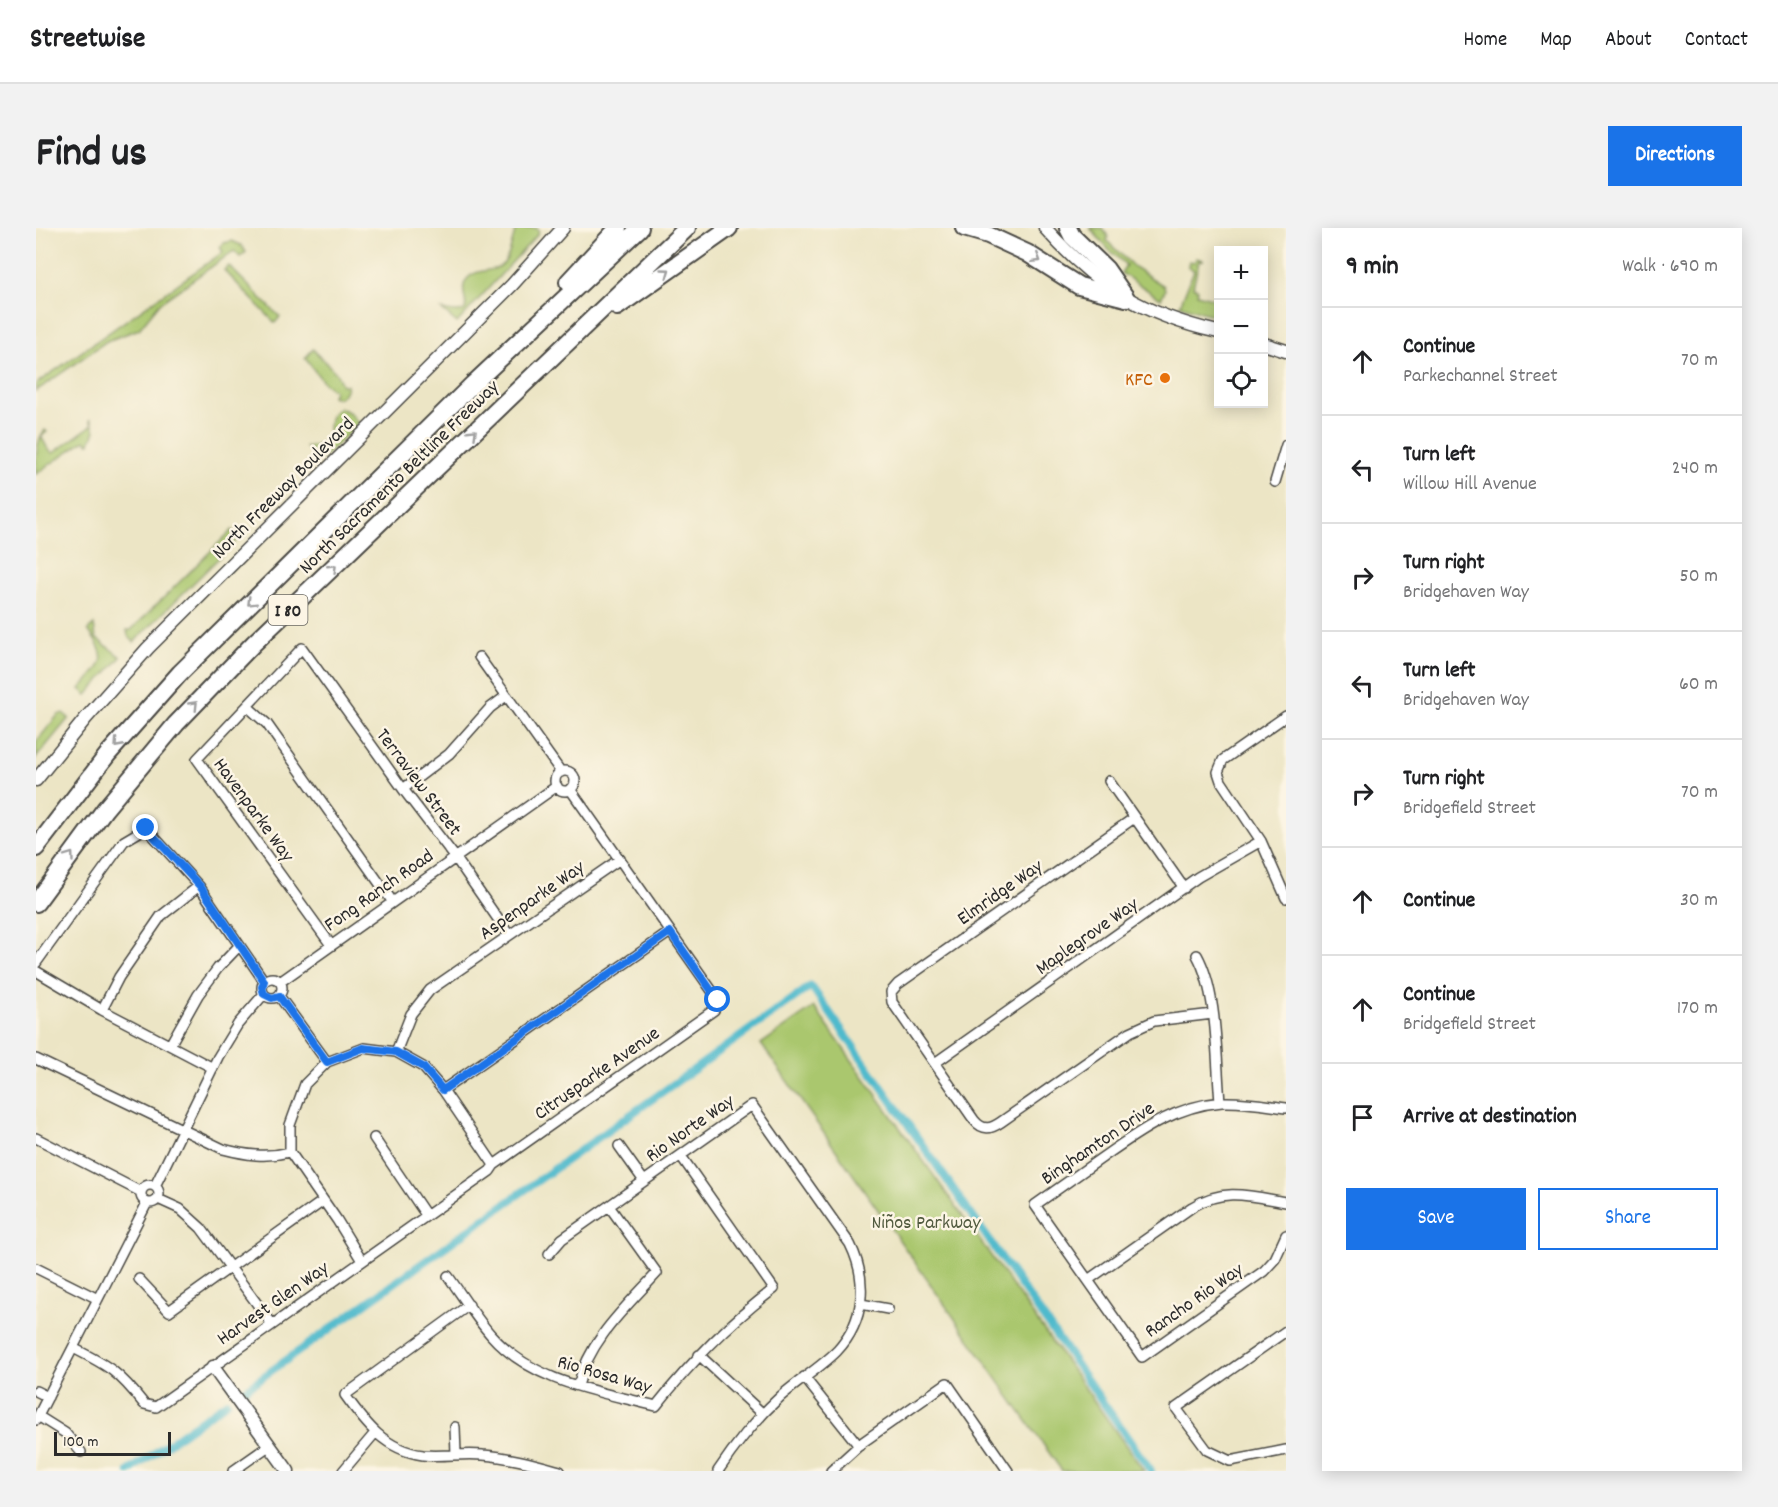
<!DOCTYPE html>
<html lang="en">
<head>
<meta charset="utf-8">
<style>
  :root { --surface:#fff; --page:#f2f2f2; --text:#202124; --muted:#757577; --line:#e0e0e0; --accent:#1a73e8 }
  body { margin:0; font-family:Dekko,sans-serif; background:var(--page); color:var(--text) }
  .controls { position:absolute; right:18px; top:18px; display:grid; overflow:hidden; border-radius:0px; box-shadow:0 3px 15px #0003 }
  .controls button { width:54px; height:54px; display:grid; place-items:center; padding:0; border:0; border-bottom:2px solid var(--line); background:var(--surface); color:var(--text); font:30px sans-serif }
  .scale { position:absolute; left:18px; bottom:15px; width:117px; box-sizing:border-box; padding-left:6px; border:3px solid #2b2b2b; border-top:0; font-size:16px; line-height:21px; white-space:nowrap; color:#2b2b2b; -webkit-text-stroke:4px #fcf5e5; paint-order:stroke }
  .stop { position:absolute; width:18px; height:18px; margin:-14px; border:4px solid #1a73e8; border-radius:50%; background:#fff }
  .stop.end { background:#1a73e8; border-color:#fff; box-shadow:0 2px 6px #0008 }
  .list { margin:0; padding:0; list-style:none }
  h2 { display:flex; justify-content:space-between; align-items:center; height:78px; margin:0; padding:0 24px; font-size:26px }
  h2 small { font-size:20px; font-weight:400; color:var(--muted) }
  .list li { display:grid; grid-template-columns:39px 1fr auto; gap:18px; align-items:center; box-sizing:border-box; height:108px; padding:0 24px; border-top:2px solid var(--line) }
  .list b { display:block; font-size:22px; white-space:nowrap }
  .list p { margin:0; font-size:20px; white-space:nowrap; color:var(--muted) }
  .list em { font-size:20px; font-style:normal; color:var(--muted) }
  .actions { display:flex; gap:12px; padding:18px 24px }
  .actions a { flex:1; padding:14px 0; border:2px solid var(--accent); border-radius:0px; text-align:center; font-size:21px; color:var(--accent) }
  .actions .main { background:var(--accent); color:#fff }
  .icon { flex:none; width:33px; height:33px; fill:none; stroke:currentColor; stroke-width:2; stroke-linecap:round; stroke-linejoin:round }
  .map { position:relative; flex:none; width:1250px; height:1243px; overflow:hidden; border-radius:0px }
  header { display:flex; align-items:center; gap:36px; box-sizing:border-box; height:84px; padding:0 30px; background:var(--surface); border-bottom:2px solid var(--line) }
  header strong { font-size:28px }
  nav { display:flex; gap:33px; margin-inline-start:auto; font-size:21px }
  .intro { display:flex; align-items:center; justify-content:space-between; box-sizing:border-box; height:144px; padding:0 36px }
  h1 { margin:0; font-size:42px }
  .button { padding:15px 27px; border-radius:0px; background:var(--accent); color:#fff; font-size:21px; font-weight:700 }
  main { display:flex; gap:36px; padding:0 36px }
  aside { flex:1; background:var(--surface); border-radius:0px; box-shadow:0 3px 15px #0003 }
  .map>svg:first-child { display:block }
  .green { fill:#aac76e; stroke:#6a794c; stroke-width:1.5 }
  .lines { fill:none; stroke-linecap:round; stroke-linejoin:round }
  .canal { stroke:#4fbacc; stroke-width:8 }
  .street-casing { stroke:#484742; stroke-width:12 }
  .secondary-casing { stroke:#484742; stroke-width:15 }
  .highway-casing { stroke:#484742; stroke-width:20 }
  .street { stroke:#fff; stroke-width:9 }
  .secondary { stroke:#fff; stroke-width:12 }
  .highway { stroke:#fff; stroke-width:16 }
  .oneway { stroke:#a0a0a0 }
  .route { stroke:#1a73e8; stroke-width:8 }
  .food-dot { fill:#e8710a; stroke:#fcf5e5; stroke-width:2 }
  .labels { text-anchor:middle; stroke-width:5; stroke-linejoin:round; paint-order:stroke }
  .shield { fill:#fcf5e5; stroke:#6a6863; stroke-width:1.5 }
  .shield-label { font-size:18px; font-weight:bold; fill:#2b2b2b }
  .food-label { font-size:20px; fill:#c56008; stroke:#fcf5e5; text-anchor:end }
  .street-label { font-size:20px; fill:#2b2b2b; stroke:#fcf5e5 }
  .park-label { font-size:20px; fill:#515a3f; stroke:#fcf5e5 }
</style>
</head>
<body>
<header>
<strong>Streetwise</strong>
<nav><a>Home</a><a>Map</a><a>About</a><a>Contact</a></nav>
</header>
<div class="intro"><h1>Find us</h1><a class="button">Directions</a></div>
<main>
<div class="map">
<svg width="1250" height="1243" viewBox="0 0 1250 1243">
  <rect width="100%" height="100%" fill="#fcf5e5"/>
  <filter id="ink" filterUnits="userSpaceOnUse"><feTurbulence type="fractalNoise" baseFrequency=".0167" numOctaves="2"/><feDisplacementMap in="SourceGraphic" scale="12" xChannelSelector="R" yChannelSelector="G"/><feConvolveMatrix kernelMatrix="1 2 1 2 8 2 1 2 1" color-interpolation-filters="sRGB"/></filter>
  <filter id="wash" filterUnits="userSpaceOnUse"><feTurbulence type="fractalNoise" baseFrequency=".008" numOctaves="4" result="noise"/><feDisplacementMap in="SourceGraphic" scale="24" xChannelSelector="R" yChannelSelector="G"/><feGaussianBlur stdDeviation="1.35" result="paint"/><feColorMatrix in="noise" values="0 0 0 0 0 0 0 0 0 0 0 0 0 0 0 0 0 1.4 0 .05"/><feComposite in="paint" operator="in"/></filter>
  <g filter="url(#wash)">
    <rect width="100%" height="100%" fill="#ece5c5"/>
    <path class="green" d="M481,0H501L503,5L421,95L406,82C449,91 418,67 431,51C441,39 458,46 468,35C476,25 475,11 481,0Z
      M1054,0H1066L1072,8L1071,13L1098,39L1128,58L1129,62L1125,71L1085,45L1090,37L1073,22Z
      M196,13L205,17L210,24L204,29L198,23L124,75L103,101L71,113L0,163V156L187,24L184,19L188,15Z
      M1160,30L1168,32L1163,33L1157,59L1162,61L1161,66L1182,72V89L1144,77L1158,42L1152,39L1153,33L1159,34Z
      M193,38L244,89L239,95L188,42Z
      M277,121L300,145L306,157H311C310,164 308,168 301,170L296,168L298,162L288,155L269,130Z
      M304,180L313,184L323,195L286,231L270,219C310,216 280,192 304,180Z
      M55,191L59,203L54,215H52L49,212L0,246C0,231 0,212 9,202L11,204L5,208L12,221L17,225L56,197L54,192Z
      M196,302L203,310L98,414L92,408L91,402H95Z
      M58,397L60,410L85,429L51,467L44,461C68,434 74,433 52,402Z
      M27,485L33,490L0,530V514L22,487Z
      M778,779L1108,1243H1026L725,816Z"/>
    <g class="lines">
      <path class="canal" d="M207,1163L775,758L1115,1243
        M93,1243L191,1174"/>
    </g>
  </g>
  <g filter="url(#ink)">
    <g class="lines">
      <g class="street-casing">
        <path id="street" d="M1239,254L1250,217
          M443,429L525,544
          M211,478L231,496L356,673
          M1250,488L1187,532L1182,544L1185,553L1225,613L1250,670
          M519 553a10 10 0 1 1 20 0a10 10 0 1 1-20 0Z
          M1073,553L1148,660
          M367,561L413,526L454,480L470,468
          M1098,590L862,756L855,764L856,774L938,892C947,903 955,901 965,894L1094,804L1118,793L1177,786
          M295,717L161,531L266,420L367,561L419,629L473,707
          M1161,727C1182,765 1180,830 1184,874
          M0,735L88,613L110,600L163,658L228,753
          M0,743L66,782L177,840
          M226 760a10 10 0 1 1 20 0a10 10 0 1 1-20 0Z
          M244,754L521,558
          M243,768L291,834
          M66,782L83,749L125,688L163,658
          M134,817L162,767L182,740L203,718
          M360,824L375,786L394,762L584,631
          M0,831L187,921C210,927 230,930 254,924
          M899,835L1162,649L1225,613
          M407,862L634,704
          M1250,880C1229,877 1208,873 1186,874C1139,878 1104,903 1067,929C1044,945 1022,961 999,977L1106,1129L1228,1043L1239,1031L1250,1007
          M0,910L105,964
          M338,910L390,987
          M583,918L608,953
          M105 966a9 9 0 1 1 18 0a9 9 0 1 1-18 0Z
          M119,958L182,829L202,796L228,766
          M122,971L144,981L165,1000L236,1096
          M513,1026L526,1011L716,877L814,1016C832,1052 829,1093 801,1123C784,1140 762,1153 744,1169C720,1191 700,1216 682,1243
          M326,1033L301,992L254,924V897L269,856L291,834L328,820L360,824L387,839L407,862L458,937
          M0,1040L62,1071
          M412,1048C426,1067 439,1089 455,1107C497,1155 562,1163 620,1178C655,1134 693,1095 738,1061L645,928
          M103,1051L133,1083L287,973
          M1052,1052L1156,979C1188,959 1215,968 1250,974
          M825,1076L852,1081
          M433,1077L309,1167C329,1195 349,1222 387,1227C406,1229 427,1225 447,1227C473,1229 498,1236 524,1243
          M1250,1103L1140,1180L1171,1222L1194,1233L1250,1222
          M37,1120C73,1138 83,1144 108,1176L120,1179L454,943L458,937L678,782L681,776L679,767L534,561
          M663,1127L727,1186
          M768,1149L823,1218
          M542,1158C553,1112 590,1079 621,1045L573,978
          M0,1163L12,1169
          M2,1188L29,1205L45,1224
          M0,1192L111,975
          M419,1199L420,1226
          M197,1243L234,1217
          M307,1243L339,1205
          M795,1243L827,1214L911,1155L972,1243"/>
      </g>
      <g class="secondary-casing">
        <path id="secondary" d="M1009,0C1060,58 1107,87 1182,104
          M1228,116L1250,123
          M0,552L50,490L112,420L476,57L527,0
          M177,1139L252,1243"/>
      </g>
      <g class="highway-casing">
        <path id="highway" d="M928,0L952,7L991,25L1043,58L1090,70
          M1032,0L1036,8L1070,41L1090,70
          M532,54L582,0
          M581,79L693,0
          M0,620L72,526L144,445L437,156L604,0
          M0,675L69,581L140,496L218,415L651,0"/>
      </g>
      <use href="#street" class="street"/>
      <use href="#secondary" class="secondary"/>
      <use href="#highway" class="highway"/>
    </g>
    <defs><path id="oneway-chevron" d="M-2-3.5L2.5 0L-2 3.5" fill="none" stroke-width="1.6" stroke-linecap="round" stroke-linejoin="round" transform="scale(1.5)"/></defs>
    <g class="oneway">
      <use href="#oneway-chevron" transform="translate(1001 31) rotate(32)"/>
      <use href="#oneway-chevron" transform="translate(630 44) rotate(-36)"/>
      <use href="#oneway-chevron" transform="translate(437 205) rotate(-44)"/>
      <use href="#oneway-chevron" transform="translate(297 340) rotate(-44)"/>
      <use href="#oneway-chevron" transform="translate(215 374) rotate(135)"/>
      <use href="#oneway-chevron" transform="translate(158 477) rotate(-46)"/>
      <use href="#oneway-chevron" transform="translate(82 516) rotate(132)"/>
      <use href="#oneway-chevron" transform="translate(34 628) rotate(-54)"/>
    </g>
  </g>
  <g class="lines" filter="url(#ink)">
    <path class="route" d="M110,600L164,658L228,753L226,759L228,766L236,770L243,768L291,834L327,820L360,824L387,839L407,862L634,704L682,772"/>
  </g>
  <circle class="food-dot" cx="1129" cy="150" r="6"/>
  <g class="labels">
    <rect class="shield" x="232.5" y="367" width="39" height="30" rx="4.5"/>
    <g class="shield-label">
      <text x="252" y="388">I 80</text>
    </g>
    <g class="food-label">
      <text x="1117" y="157">KFC</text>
    </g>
    <g class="street-label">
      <text transform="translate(362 248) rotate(-44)" y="7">North Sacramento Beltline Freeway</text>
      <text transform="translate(246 259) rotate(-45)" y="7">North Freeway Boulevard</text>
      <text transform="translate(384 553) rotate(53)" y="7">Terraview Street</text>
      <text transform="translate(219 581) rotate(54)" y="7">Havenparke Way</text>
      <text transform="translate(342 661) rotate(-35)" y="7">Fong Ranch Road</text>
      <text transform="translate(963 663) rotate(-35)" y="7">Elmridge Way</text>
      <text transform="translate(495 671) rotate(-35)" y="7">Aspenparke Way</text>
      <text transform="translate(1050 707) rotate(-35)" y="7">Maplegrove Way</text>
      <text transform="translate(560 844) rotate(-35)" y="7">Citrusparke Avenue</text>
      <text transform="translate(653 899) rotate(-35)" y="7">Rio Norte Way</text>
      <text transform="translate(1061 914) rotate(-34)" y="7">Binghamton Drive</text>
      <text transform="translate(1157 1071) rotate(-35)" y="7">Rancho Rio Way</text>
      <text transform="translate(236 1074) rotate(-35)" y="7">Harvest Glen Way</text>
      <text transform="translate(569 1145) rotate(16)" y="7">Rio Rosa Way</text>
    </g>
    <g class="park-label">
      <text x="890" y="1000">Niños Parkway</text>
    </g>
  </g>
</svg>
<div class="controls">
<button>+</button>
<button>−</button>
<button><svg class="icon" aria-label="locate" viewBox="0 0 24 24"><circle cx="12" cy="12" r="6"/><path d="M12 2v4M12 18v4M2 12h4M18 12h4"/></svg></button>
</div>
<div class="scale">100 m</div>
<div class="stop" style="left:682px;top:772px"></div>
<div class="stop end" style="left:110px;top:600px"></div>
</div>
<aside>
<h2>9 min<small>Walk · 690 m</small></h2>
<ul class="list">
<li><svg class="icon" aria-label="ahead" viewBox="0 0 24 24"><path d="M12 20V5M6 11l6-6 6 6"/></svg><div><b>Continue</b><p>Parkechannel Street</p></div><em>70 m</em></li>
<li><svg class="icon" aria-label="left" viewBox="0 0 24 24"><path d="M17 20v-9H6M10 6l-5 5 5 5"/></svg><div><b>Turn left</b><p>Willow Hill Avenue</p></div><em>240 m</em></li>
<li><svg class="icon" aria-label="right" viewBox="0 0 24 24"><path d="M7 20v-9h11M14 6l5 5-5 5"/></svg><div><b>Turn right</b><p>Bridgehaven Way</p></div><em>50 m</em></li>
<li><svg class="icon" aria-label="left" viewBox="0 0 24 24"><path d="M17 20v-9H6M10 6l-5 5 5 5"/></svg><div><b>Turn left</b><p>Bridgehaven Way</p></div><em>60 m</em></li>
<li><svg class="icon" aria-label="right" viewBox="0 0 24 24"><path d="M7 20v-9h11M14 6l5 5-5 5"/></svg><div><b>Turn right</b><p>Bridgefield Street</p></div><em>70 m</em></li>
<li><svg class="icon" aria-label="ahead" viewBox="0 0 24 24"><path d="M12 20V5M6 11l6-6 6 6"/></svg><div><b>Continue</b></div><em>30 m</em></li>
<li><svg class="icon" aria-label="ahead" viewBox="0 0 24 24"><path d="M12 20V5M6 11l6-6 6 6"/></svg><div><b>Continue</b><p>Bridgefield Street</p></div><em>170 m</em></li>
<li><svg class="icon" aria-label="arrive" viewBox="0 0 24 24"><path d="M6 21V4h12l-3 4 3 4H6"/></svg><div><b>Arrive at destination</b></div></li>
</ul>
<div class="actions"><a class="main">Save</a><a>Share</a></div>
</aside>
</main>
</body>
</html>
